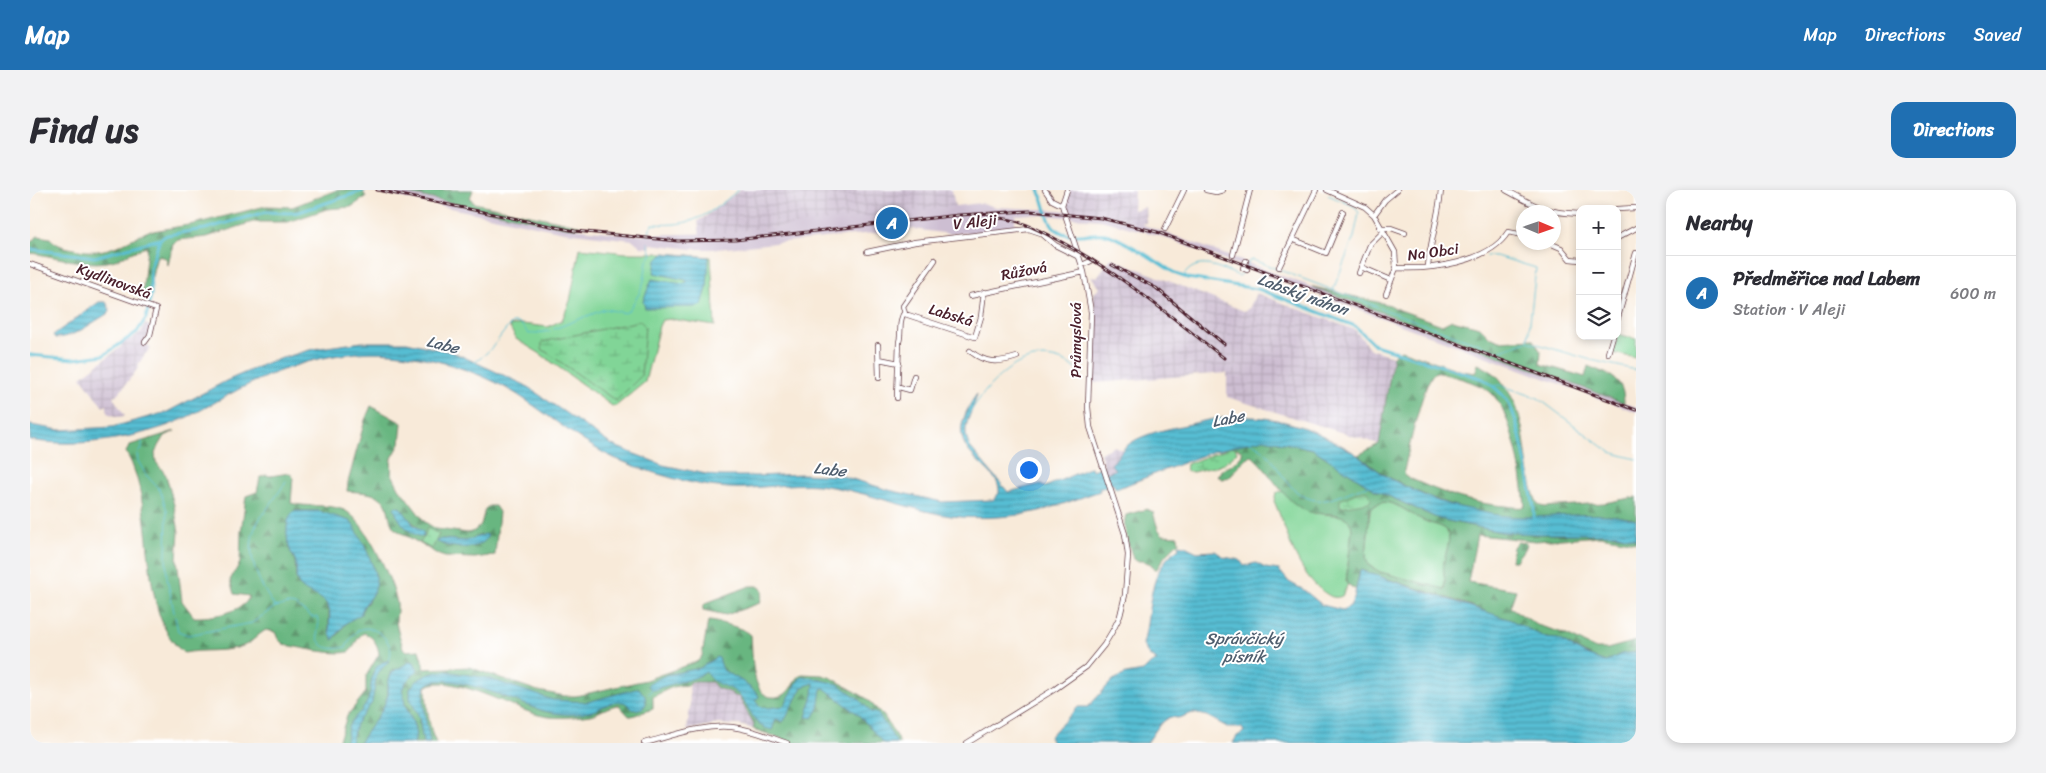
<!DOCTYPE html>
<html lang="en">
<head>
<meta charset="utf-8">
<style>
  :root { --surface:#fff; --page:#f2f2f3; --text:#2b2b33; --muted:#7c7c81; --line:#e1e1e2; --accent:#1f6fb2 }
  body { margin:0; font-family:Sriracha,sans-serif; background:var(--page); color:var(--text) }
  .controls { position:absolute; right:15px; top:15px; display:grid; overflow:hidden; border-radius:10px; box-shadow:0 2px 8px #0003 }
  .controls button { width:45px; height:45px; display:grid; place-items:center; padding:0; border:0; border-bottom:1px solid var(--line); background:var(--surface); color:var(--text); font:25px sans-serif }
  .compass { position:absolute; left:1486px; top:15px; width:45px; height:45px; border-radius:50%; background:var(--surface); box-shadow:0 2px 8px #0003; rotate:92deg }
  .you { position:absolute; left:998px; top:279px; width:18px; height:18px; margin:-12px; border:4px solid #fff; border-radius:50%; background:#1a73e8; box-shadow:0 0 0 8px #1a73e833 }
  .badge { display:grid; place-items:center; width:32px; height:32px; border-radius:50%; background:var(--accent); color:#fff; font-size:16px; font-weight:700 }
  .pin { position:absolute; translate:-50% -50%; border:2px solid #fff; box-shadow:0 1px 5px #0006 }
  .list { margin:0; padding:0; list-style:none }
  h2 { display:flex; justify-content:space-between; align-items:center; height:65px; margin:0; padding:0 20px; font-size:21px }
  h2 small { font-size:16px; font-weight:400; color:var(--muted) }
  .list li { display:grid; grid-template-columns:32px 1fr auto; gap:15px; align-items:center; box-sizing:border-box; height:75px; padding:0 20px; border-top:1px solid var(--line) }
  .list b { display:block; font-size:19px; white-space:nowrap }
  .list p { margin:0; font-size:16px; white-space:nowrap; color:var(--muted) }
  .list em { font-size:16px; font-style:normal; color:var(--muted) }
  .icon { flex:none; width:28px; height:28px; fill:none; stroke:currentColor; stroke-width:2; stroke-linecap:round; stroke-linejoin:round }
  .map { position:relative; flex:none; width:1606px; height:553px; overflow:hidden; border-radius:15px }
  header { display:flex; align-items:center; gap:30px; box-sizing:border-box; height:70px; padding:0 25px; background:var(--accent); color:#fff }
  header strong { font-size:24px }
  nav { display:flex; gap:28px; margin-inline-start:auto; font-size:18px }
  .intro { display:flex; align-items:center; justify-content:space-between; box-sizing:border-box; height:120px; padding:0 30px }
  h1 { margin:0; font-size:35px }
  .button { padding:12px 22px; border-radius:15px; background:var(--accent); color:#fff; font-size:18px; font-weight:700 }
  main { display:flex; gap:30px; padding:0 30px }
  aside { flex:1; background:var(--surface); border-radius:15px; box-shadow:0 2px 8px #0003 }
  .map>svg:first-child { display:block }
  .industrial { fill:url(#industrial-grid) }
  .railway { fill:#cdbed2 }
  .grass { fill:#81d597; stroke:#667a61 }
  .forest { fill:url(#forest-firs); stroke:#596a56; fill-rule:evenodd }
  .wetland { fill:url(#wetland-marsh); stroke:#667a61 }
  .water { fill:url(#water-rules); stroke:#506e7f }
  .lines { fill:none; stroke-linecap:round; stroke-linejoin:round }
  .stream { stroke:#56bdd3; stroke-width:1 }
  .canal { stroke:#56bdd3; stroke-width:3 }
  .minor-casing { stroke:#643d45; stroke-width:6 }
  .minor { stroke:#fff; stroke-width:4.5 }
  .rail-casing { stroke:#4a1f2b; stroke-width:3 }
  .rail { stroke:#fff; stroke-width:1; stroke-dasharray:4; stroke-linecap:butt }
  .labels { text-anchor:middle; stroke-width:4; stroke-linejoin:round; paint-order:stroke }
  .street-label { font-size:15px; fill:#4a1f2b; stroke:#fff }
  .water-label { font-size:16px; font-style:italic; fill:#4f5e6e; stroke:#fff }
</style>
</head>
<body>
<header>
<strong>Map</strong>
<nav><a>Map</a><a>Directions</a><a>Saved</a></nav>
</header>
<div class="intro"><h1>Find us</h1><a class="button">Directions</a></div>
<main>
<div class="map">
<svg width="1606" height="553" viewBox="0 0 1606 553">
  <defs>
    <pattern id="industrial-grid" width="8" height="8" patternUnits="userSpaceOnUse" patternTransform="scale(1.25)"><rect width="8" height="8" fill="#cdbed2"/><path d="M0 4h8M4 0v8" fill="none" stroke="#b2a3b4"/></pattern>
    <pattern id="forest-firs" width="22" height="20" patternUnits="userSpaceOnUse" patternTransform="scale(1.25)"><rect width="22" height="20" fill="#68b680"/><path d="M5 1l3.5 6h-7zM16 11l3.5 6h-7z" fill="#589369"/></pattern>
    <pattern id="wetland-marsh" width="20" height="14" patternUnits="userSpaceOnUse" patternTransform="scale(1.25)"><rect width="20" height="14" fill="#81d597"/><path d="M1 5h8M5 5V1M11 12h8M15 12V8" fill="none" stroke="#71b682"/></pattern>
    <pattern id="water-rules" width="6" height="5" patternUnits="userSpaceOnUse" patternTransform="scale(1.25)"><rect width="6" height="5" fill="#56bdd3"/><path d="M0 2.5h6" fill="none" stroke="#4999ab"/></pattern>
  </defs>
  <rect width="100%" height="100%" fill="#fff"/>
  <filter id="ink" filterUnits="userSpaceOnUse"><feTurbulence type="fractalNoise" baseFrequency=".02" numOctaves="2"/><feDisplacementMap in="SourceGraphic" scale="10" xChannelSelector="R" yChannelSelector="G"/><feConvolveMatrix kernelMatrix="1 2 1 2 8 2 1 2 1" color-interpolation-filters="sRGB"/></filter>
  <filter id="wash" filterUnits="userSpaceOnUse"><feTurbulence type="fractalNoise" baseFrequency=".0096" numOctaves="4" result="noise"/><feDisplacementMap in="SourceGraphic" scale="20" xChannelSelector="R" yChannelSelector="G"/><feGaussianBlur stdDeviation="1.12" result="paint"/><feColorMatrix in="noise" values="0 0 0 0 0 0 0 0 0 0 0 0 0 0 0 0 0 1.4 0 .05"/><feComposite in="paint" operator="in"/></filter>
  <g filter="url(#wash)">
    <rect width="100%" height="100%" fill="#f8ead9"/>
    <path class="industrial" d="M710,0H922L926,22L748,37L670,46L668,31L675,27Z
      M1040,0H1104L1103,20L1115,17L1116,33L1110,34L1073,25L1036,21V8Z
      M1081,68L1214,121L1219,119L1226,103L1325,140L1340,159L1363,166L1349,254L1197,207V183L1063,193L1066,138L1063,104L1070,98L1061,86L1067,87Z
      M115,134L123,138L115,153L121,159L115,164L108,175L109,177L89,203L83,207L95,226L88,227L77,223V215L73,217L51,187L92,156L90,153L98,147L100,150L111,142Z
      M1084,256L1093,260L1083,273V277L1086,280L1076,283L1070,263Z
      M659,492H682L687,498L702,503L709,507L724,534L723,539L710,535L686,534L657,540L660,517Z"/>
    <path class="railway" d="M335,0H360L535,37L604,45L695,43L951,13L966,17L1028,20L1072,25L1111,34L1150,48L1606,217V222L1127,45L1071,30L1000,24L986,25L984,38L938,43L920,44L883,39L687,59H662L621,54L620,58L611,57L603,50L534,42Z"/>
    <path class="grass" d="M550,58L596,63H632L681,67L685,136L641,129L632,130L629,136L615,192L586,216H582L509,163L486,149L479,136L493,134L518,137L532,130L540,111Z
      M1588,144L1606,149V168L1582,163Z
      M1252,301L1272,319L1284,323L1313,326L1321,332L1322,340L1316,392L1318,394L1312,406C1303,410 1298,405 1291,400C1263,376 1258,342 1244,311L1246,303Z
      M1354,312C1370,313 1384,328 1400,333C1405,335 1414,336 1417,341C1422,350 1415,363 1414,372C1412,381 1417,391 1414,399L1350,382L1338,375L1336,367L1340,319L1343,316Z"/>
    <path class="forest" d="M307,0H332L336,7L321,17L297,19L258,32H223L177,47L148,50L143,54L138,75L136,68L127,66L116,111L112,108L117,57C103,60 91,70 77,72C51,76 26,66 0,63V53L8,46L20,48C27,56 34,57 44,59C78,67 92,52 121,40L123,41L164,34L236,16L262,17Z
      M360,0H443L440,8L444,13L552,36L545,38L535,37Z
      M1283,97L1360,115L1367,119L1412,135L1422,130L1450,137L1460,147L1469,151L1503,149L1511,162L1510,174L1555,187L1558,176C1578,185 1594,186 1594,213Z
      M1371,160L1432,181L1445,183L1448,174C1454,177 1460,180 1465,184C1469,187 1472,192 1475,196C1501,231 1491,277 1508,315L1514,317L1574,313L1606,307V330C1566,319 1525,330 1485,327C1443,325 1398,309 1362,289C1350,283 1339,273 1328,265L1349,254L1363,166ZM1405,182C1422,186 1445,191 1459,201C1482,219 1493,288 1495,317C1489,318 1482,317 1476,316C1440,314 1407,301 1375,286L1374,281C1378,263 1393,191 1405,182Z
      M341,216L372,233L370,254L361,270L362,284L369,298L395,332L406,339L438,343L444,341L451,335L455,319L459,316H465L469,322L465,365L445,368L415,367L409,365L365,339C360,334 360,327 358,320C354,301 333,303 317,301L318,292L335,230ZM366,324L377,327L393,342V347C380,345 373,333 366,324ZM451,345L436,357L413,355L412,349L436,351Z
      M145,241L135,246L125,263L126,272L136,285L144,315L149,342L147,369L152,411L164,427C179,428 216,422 219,406L204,404L200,390L210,373L211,342L216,306L227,302L230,288L236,285L240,286L260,283L263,287L261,313C278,318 297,313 314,320C335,329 363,391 367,413C368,419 366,425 366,432C367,440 371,450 373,458L376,461L389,460L395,479L439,477L508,501L535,506H546L616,490L668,471L672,466L678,431C686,431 715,438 721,445C723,463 719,516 751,506C761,503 764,489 772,484L792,485L802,488L836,508L854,526L870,553H765L723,539L724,534L709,507L702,505V503L687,498L682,492H659L657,496C647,493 632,502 623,507V519L602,526H599L589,515C577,516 570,523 560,525C546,527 527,529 513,526C488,522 417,480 396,497C397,516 398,536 406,553H384C389,538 380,528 375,515C374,510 374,505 372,499L376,492L388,480L383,471L362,482L358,492V505L352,520L329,553H308L317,526L336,502V486L349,464C348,455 343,446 334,443C326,447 326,456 320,461C312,467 264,457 253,454L248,449L245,442L236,440C228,444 222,453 213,456C194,463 174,459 154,463C105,425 129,318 96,262L100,255ZM265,321H288L324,336L346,386L338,412L333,417L331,423L316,433L307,446L299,442V421L296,413L290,407L274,399L266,388L265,370L259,358L257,338Z
      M1234,249L1283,259L1345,300L1409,329L1471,342L1505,344H1587L1606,349V352L1570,346L1506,351L1447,345L1438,392L1486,400L1480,417L1507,435L1530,442L1566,459H1577L1606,451V462L1591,464L1576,472C1555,467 1538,450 1517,448L1442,416L1330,380L1326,400L1316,393L1322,340C1321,318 1291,327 1277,321C1254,312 1241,282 1222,266L1216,268L1199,287L1192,289L1187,286C1195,274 1203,278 1212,265V260L1199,256ZM1354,312C1370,313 1384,328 1400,333C1405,335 1414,336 1417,341C1422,350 1415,363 1414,372C1412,381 1417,391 1414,399L1350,382L1338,375L1336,366L1340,319L1343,316Z
      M1117,319L1123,322L1128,339L1133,345L1148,346L1149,352L1135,366L1127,379H1124L1121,374L1113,371H1106L1103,369C1100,357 1091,337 1096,325Z
      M1487,352L1496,353C1495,361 1489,364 1486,371H1481L1483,357Z
      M720,396H728L733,400L730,413L696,425L673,420V416L676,413Z"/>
    <path class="wetland" d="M610,131L615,136L611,186L586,211L512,159V152Z
      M1201,257H1205L1207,262L1194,274L1163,282L1156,281L1157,274Z
      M1331,301H1337L1341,308L1339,312L1310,317V310Z
      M397,338L409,344L402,359L390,353L395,346Z"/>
    <path class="water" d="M634,63L679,67L677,98L672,115L667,117L615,118L613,111L622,89L654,94L657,92L656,90L624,83L626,71Z
      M69,112H76L80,120L79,123C62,132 45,148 25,148L23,145Z
      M332,152H377L425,163L495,195L582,255L633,275L686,286H727L772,284L812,286L859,300L912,312L963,310L969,303C972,277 917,266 935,225C938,218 942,210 947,204C943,224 929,236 940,257L978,302L1010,294L1015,297L1061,277L1062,280L1073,276L1076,283L1085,280L1081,274C1086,270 1089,264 1093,259C1109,243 1139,239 1160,234C1224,218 1270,229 1326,264C1338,272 1349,283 1363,290C1377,297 1392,305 1408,311C1422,316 1437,318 1452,322C1503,335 1556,316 1606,330V349L1587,344H1505L1471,342L1409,329L1345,300L1283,259L1234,249L1184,261L1086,299L1083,294L1069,299L1070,301C1049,308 1027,317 1005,322C977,328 938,330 909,324C869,316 830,300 789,295C758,292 728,300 698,298C659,295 620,283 584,268C555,255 521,227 494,209C458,184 405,167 362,163C306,158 248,178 200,204C180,215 160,227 139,235C97,250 44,258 0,250V235L30,240L82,237L137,222L196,191L239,172L283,159Z
      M366,316L371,318L383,334L393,342L394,347C381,347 367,330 364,318Z
      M265,321H289L320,331C329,341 349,383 346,396C343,407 333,413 331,424L316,433L303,450C295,437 303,428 298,416C292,405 278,405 270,396C263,388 268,379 265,370C264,367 261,364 260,360C256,350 254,327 265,321Z
      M455,344L458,345C454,362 417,359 406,351L412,349L436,351Z
      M1148,355L1155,356L1167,362L1185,361L1194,367L1210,370L1214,376L1226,373L1235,378L1249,380L1259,392L1274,400L1292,415L1312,420L1320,416L1324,408L1330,380L1481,430L1516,448L1528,449L1556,465L1576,472L1591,464L1606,462V553H1203L1207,546L1214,542L1212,538H1199L1177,526L1163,523L1148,528L1140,527L1130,534L1117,553H1022L1019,547L1048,517H1058L1083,490L1096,484L1113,481L1120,474L1127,470L1119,466L1113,454C1122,421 1116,380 1149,358Z
      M686,467L689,468L693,480L712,491L728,504L729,507L725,510L729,516L736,518L754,516L769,489L774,486L808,494L828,508L841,522L848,524L867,553H853L829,525L794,498L791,499L788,520L783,528L776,527L783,505L784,493L772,497L756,528L753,532L746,529L742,540C739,539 734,538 731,536C723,531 717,512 708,504C696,493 685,498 676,482C662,492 641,492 625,500H622L618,496L619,493L636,485L670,478Z
      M360,470L347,484L342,513L326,534L321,553H316C317,525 327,531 337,512C345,496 335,475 360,470Z
      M381,471L384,472L388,480L376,492L372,500C374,505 374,510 375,515C380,528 389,538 384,553H329L352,520L358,505V492L362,482Z
      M416,481L457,488L523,510L557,512L609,498L615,506L616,514L613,518L604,520C600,518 597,512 592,512C582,510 572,518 563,521C548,526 526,525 511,520C488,513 417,480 398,494C387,502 399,540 400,553H393L389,527L380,509V498C390,486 401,482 416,481Z"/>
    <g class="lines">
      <path class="stream" d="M1298,5L1324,16L1329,23L1324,47L1303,100
        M619,45L620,38L623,34C663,37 679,25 708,0
        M1456,66H1466L1506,78L1498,150
        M1216,78L1219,71L1223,70L1348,117
        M1153,87C1166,64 1191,79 1209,86L1215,81
        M1350,118L1468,161L1497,151L1561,170L1606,180
        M524,139L575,119L595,123L598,121L609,104L614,91L617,71L622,64L618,53
        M454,165C466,156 471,143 482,133H490L499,144L520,141
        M444,173L452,167
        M1463,196L1470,195L1508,208L1580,262L1606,269
        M938,226C956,196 989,156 1030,170C1038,172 1046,179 1053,184
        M112,251V259L107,263L108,271L116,285L130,300L137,321L136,367L137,388L148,441L158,445L222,433L245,417L259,414L265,415L282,427H287L289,433C283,455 295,462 316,457C319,452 322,445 327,441C343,430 368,454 359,470
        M1220,252C1225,255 1232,258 1236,263C1251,279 1260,307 1286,310C1304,313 1321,298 1339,296
        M245,417C228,392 211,359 229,330C238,317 248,305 256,291
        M619,504L622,498"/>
      <path class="canal" d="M1009,0C1015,11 1016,31 1026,39C1040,51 1059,42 1075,44C1090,46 1132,75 1146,84L1157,88L1228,99L1325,136L1345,155L1453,189C1462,195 1470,201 1476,209C1491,231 1498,290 1504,317V330
        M0,59L65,67L130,49
        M0,165L44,169L74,165L107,142L116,128L121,105L120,79L130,49L137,45L175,39L236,22L259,23L269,22L335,0"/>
    </g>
  </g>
  <g filter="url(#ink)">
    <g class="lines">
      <g class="minor-casing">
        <path id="minor" d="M1015,0L1022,10L1032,15
          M1176,0L1186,2L1193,0
          M1297,0L1335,17L1344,25L1365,62L1366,78C1400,80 1459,73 1478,42L1494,45
          M1476,0C1505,16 1516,23 1550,24
          M1587,19L1606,18
          M1344,25L1355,10L1367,0
          M1350,38H1361L1375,43
          M1135,39L1154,0
          M1587,48L1606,38
          M1262,49L1296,63L1313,22
          M1517,52L1531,58L1540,69L1550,70
          M837,62L885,52L999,39L1011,43L1025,55L1049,67
          M1203,65L1220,0
          M905,70L873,116L875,124L945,147L951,127L954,102
          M1216,71L1213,78L1217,80
          M0,74L126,119L120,145L115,152
          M1052,75L1061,71
          M1249,77L1286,0
          M1331,77L1361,90
          M1398,77C1400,51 1409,26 1411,0
          M1329,83L1340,55L1353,42
          M1356,104L1366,78
          M940,106L1054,82
          M1587,131L1606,63
          M848,155L849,188
          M940,161C956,174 968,173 987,167
          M1578,163L1583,146
          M849,169L869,173
          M869,197L880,200L884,186
          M867,208L869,152C872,142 868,131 874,123
          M614,553C642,546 673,534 702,537C721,539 739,547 757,553
          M937,553L1025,499L1056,477L1074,455L1083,440L1090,426L1095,405L1098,365L1095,344L1060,237L1058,217L1061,122L1054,82L1032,15L1037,0"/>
      </g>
      <use href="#minor" class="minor"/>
      <g class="rail-casing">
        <path id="rail" d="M347,0L545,41L648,51L705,50L929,25L1000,21L1071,28L1127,42L1606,220
          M967,28C988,29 1005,38 1024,48C1086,80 1139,125 1194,168
          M1082,75L1126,98L1194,154"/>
      </g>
      <use href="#rail" class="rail"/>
    </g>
  </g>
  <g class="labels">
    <g class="street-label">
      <text transform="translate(945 32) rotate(-6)" y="5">V Aleji</text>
      <text transform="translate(1403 62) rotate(-8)" y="5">Na Obci</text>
      <text transform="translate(994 81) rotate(-11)" y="5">Růžová</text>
      <text transform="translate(84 91) rotate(20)" y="5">Kydlinovská</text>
      <text transform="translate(921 125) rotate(17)" y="5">Labská</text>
      <text transform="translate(1046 150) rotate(-90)" y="5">Průmyslová</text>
    </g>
    <g class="water-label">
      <text transform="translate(1273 104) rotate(20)" y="6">Labský náhon</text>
      <text transform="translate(413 154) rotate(14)" y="6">Labe</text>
      <text transform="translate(1198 228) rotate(-11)" y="6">Labe</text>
      <text transform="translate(800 279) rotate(6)" y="6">Labe</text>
      <text x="1214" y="454">Správčický<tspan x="1214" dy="18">písník</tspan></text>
    </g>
  </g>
</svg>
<div class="controls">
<button>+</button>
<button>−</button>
<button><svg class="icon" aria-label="layers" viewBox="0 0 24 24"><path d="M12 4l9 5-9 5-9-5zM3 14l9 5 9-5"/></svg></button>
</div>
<svg class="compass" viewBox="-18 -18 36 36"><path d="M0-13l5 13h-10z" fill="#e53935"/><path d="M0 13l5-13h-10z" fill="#7c7c81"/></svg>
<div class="you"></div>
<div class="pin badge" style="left:862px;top:33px">A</div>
</div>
<aside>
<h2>Nearby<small></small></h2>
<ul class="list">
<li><span class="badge">A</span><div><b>Předměřice nad Labem</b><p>Station · V Aleji</p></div><em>600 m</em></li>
</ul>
</aside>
</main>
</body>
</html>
